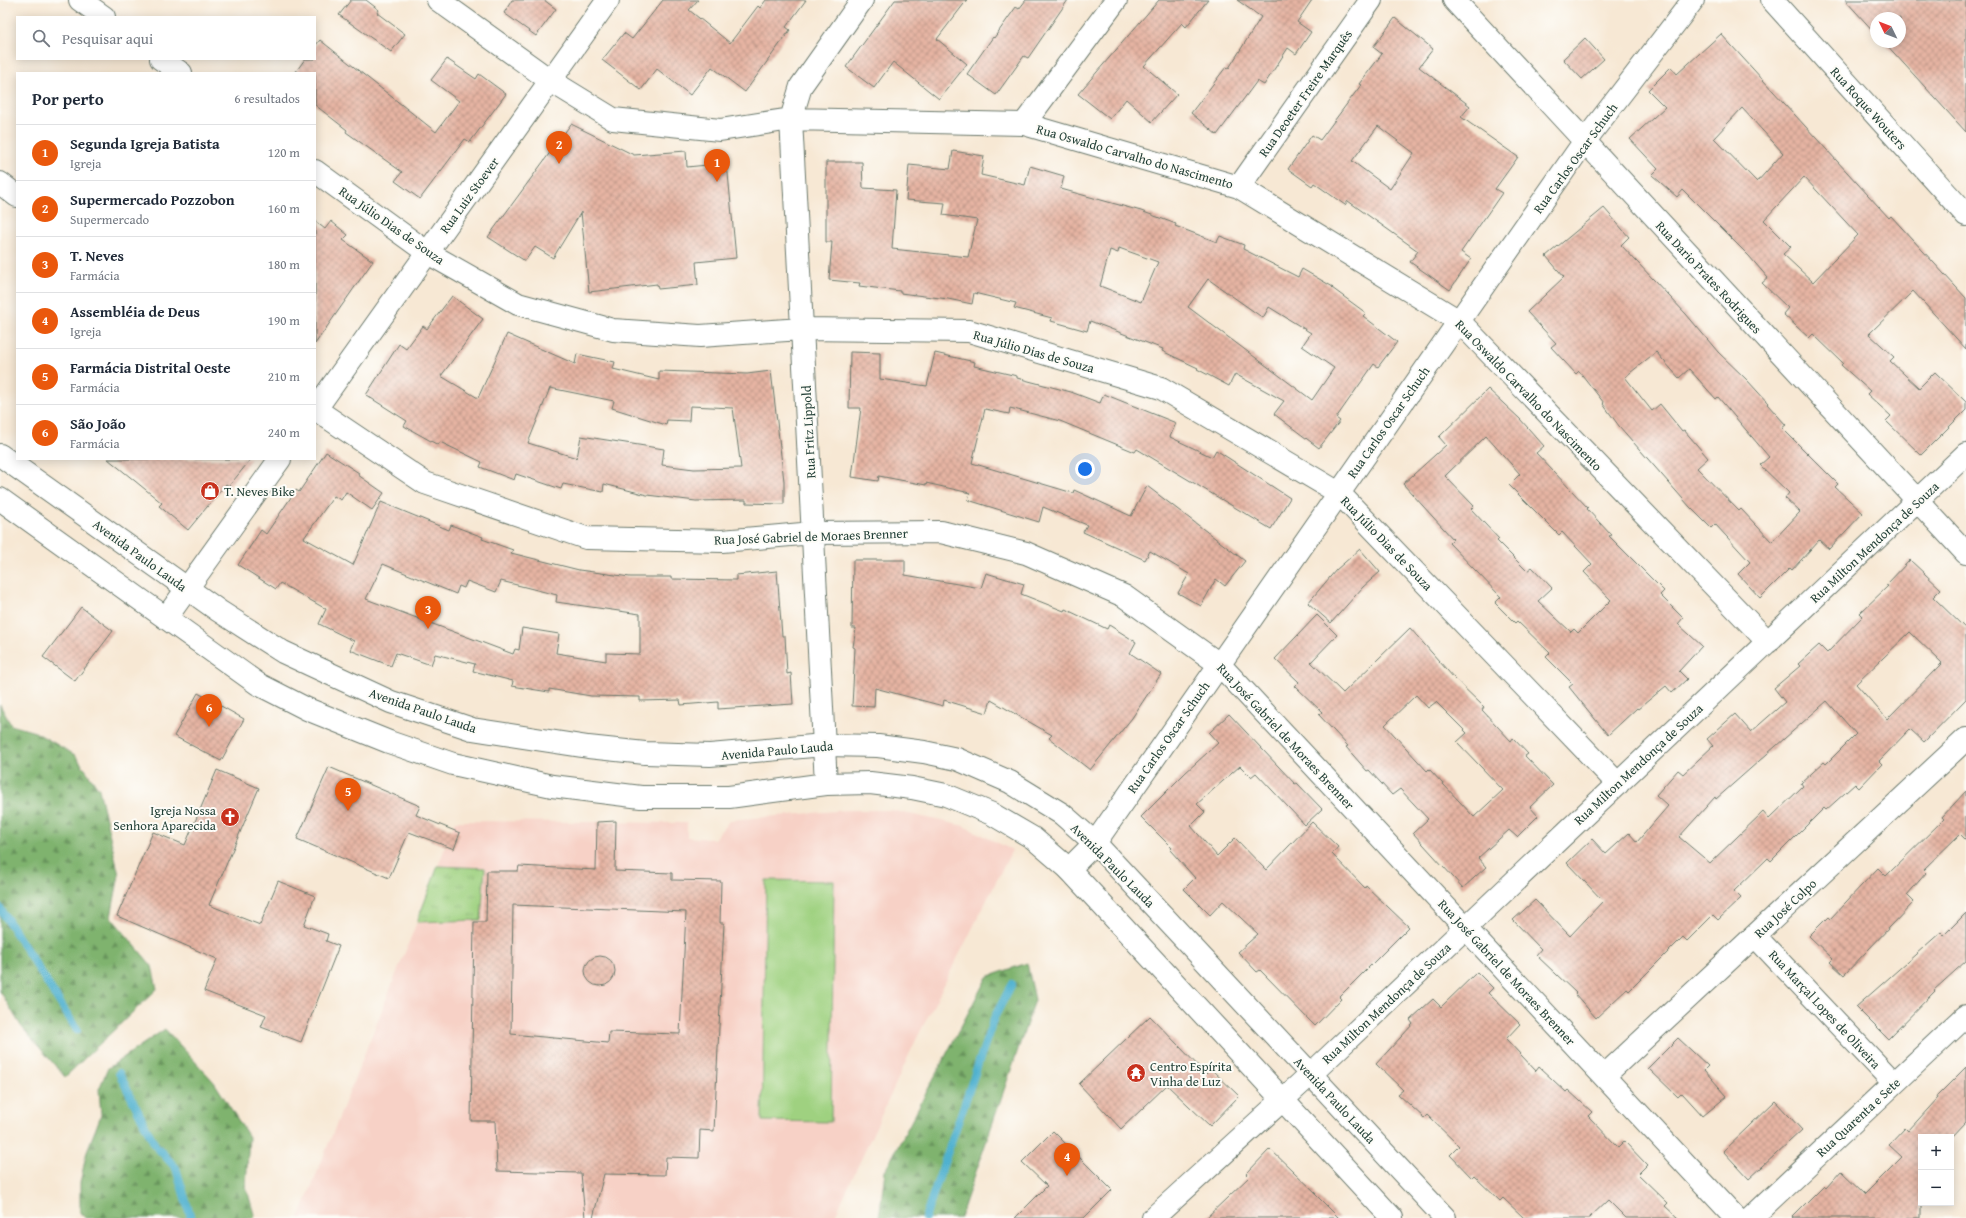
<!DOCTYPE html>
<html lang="pt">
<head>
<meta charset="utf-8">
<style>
  :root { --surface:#fff; --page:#f2f2f3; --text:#1f2937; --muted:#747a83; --line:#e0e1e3; --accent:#ea580c }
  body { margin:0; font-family:"Gentium Book Plus",serif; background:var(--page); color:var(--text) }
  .controls { position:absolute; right:12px; bottom:12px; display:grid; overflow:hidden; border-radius:0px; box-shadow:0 2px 10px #0003 }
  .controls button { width:36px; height:36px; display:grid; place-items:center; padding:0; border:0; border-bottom:1px solid var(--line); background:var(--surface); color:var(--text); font:20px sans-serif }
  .compass { position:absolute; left:1870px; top:12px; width:36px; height:36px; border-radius:50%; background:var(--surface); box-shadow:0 2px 10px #0003; rotate:313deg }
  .you { position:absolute; left:1085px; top:469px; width:14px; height:14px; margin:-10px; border:3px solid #fff; border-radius:50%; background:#1a73e8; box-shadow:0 0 0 6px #1a73e833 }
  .badge { display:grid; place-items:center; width:26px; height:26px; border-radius:50%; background:var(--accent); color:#fff; font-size:13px; font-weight:700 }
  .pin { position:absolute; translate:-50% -33px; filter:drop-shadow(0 1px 2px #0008) }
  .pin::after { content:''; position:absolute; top:21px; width:14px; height:12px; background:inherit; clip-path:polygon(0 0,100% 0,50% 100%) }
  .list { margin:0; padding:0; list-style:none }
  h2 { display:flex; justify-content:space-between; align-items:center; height:52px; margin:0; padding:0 16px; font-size:17px }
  h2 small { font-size:13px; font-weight:400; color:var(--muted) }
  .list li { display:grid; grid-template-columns:26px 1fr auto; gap:12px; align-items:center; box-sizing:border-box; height:56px; padding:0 16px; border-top:1px solid var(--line) }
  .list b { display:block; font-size:15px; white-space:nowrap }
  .list p { margin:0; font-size:13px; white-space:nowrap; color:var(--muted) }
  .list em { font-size:13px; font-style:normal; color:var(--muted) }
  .icon { flex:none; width:22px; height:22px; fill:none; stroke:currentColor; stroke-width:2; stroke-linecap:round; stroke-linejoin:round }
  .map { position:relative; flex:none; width:1966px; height:1218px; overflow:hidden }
  .search { position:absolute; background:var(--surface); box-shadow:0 2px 10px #0003; left:16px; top:16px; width:300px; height:44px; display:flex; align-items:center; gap:10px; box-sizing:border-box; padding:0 14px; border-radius:0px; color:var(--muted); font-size:15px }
  .panel { position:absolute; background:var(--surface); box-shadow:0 2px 10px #0003; left:16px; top:72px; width:300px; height:388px; border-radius:0px }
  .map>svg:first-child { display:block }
  .built { fill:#f7d1c6 }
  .forest { fill:url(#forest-firs); stroke:#4f7851 }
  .park { fill:url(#park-tufts); stroke:#5f875a }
  .pitch { fill:#9fd180; stroke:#5f875a }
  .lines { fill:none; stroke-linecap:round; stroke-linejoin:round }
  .stream { stroke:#50b1cf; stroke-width:8 }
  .building { fill:url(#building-cross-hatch); fill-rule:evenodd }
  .street-casing { stroke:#6b796c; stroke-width:24 }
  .secondary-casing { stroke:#6b796c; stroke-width:24 }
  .street { stroke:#fff; stroke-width:22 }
  .secondary { stroke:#fff; stroke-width:22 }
  .labels { text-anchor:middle; stroke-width:4; stroke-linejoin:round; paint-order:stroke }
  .street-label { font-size:13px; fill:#1f3d34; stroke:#fdfcf7 }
  .poi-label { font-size:13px; fill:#1f3d34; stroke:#fdfcf7; text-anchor:start }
</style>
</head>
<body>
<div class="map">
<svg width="1966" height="1218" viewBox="0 0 1966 1218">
  <defs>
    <pattern id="forest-firs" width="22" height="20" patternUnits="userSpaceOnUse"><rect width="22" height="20" fill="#7fb36e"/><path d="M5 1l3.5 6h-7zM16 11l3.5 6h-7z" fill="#67935b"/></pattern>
    <pattern id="park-tufts" width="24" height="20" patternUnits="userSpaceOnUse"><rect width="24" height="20" fill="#9fd180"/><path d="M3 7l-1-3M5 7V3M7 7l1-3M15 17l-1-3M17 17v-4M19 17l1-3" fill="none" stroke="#88b46f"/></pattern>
    <pattern id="building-cross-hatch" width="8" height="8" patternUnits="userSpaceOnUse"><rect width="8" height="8" fill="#e6b4a3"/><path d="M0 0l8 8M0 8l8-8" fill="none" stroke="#ba9486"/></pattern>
  </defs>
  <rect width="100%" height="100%" fill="#fdfcf7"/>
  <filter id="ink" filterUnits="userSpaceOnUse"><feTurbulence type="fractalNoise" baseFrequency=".025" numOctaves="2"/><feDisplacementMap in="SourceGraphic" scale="8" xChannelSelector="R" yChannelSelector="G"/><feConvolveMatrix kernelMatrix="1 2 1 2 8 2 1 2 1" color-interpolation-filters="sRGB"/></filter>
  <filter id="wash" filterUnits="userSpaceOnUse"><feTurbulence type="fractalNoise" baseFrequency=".012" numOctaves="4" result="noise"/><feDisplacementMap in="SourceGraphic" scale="16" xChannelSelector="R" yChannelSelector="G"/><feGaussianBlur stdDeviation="0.9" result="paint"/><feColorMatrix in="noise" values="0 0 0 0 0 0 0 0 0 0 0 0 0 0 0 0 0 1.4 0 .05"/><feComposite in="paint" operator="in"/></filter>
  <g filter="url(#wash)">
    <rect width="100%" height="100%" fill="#f7e8d4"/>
    <path class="built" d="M848,810H891L964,826L1012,850L913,1046L834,1218H299L417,922L455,821L687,823V837L714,839L730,820Z"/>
    <path class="forest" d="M0,705L11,725L35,732L75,755L99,789L119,875L111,917L152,966L157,989L65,1077L21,1026L0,991Z
      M1027,963L1035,1000L960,1218H879L885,1171L987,977Z
      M165,1029L214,1082L249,1137L246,1186L255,1218H85L80,1213V1183L87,1151L101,1115L99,1089L108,1068Z"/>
    <path class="park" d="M438,866L485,868L481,920L417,922Z"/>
    <path class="pitch" d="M766,880L834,881L831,1122L762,1121Z"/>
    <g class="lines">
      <path class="stream" d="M0,908L77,1030
        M119,1073L155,1145L176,1168L191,1218
        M925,1218L994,1018L1012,984"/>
    </g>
    <g id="blocks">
      <path class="building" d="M351,0H366L379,10L377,13L405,34L391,52L339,15Z
        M512,0H544L556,9L536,36L504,13Z
        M663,0H698L689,10L730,43L758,6L760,8L766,0H806L786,27L790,30L745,92L712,67L690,95L657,69L641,90L602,60L624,33L632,39Z
        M895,0H967L937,39L967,64L939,99L893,62L874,88L846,67Z
        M1026,0H1068L1028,58L1024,56L996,95L967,74L993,37L994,38L1016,7L1019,9Z
        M1159,0H1208L1186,27L1182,23L1144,66L1177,94L1152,122L1126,99L1110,119L1078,94Z
        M1237,0H1312L1297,22L1311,32L1296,54L1288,48L1264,85L1257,81L1217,135L1191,113L1226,67L1229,68L1261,17Z
        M1845,0H1966V132L1884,42H1900V18H1876V34Z
        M1395,18L1433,49L1419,67L1470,106L1461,117L1518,157L1495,189L1502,193L1461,252L1471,259L1450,290L1410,262L1418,251L1348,201L1345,205L1314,183L1312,186L1288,169L1312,135L1320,140L1361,85L1359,84L1382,54L1373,47ZM1378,126L1414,153L1390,189L1352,161Z
        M1721,34L1889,218L1891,216L1966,298V349L1913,291L1869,334L1894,357L1890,361L1919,388L1935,372L1966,402V410L1921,455L1886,421L1891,416L1867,394L1870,391L1841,365L1843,363L1813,334L1809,338L1783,314L1788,308L1762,283L1768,278L1749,256L1683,190L1677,197L1652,175L1658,169L1630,139L1665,107L1648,90L1671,67L1677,74ZM1742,108L1783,153L1757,182L1714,138ZM1804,177L1858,235L1813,282L1783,254L1791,247L1764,220Z
        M1585,38L1604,59L1582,79L1563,59Z
        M320,40L436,132L459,101L431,80L447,59L476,79L479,74L506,94L470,142L465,139L420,199L395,181L402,172L346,132L347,130L315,105V73H295L305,59H315V46Z
        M571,124L634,155L686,151L687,167L727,163L736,258L696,262L698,285L658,289L657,284L589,292L581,212L553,258L535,247L525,261L488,237Z
        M953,151L984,156L981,175L1025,185L1030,166L1064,176L1061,189L1141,211L1176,224L1175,226L1217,242L1220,236L1244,245L1243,249L1298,277L1302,269L1333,287L1332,288L1366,313L1363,316L1397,342L1378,367L1374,364L1336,418L1340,421L1319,448L1274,414L1284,401L1235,374L1229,386L1197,369L1198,368L1162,351L1163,349L1090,321L1087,331L1051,321L1052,318L1014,308L1016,303L974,293L972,304L948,299L900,293V291L859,286L860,283L829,280L832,242H826V162H862L863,188L896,190L892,249L968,257L977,220L943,215L945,203L906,200L909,165L950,169ZM1119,248L1158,262L1141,302L1100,286L1110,250L1118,253ZM1208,279L1263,318L1269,307L1311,333L1302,346L1334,368L1312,400L1188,307Z
        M1604,208L1629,237L1621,245L1686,314L1718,352L1747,380L1768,403L1767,404L1786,425L1782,428L1838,484L1835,487L1863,513L1829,549L1819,540L1792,570L1790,568L1760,598L1738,574L1750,562L1715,524L1711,528L1690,507L1619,426L1603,404L1604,403L1579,371L1576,374L1551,347L1556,343L1527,312L1564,277L1546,256ZM1656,352L1679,378L1689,369L1716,399L1718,397L1769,457L1760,465L1789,493L1785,498L1800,512L1772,542L1741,509L1739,511L1697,468L1708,458L1684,430L1682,431L1660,404L1652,411L1625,377Z
        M315,221L325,229L331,221L348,235L343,240L373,261L315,344Z
        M452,296L483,319L441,376L478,398L507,334L575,364L577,354L615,362L613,369L659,380V371L747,374L771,371L784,481V504L746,503V500L696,501L647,495L604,484L603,492L563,484L561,489L516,474L514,480L480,467L482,462L440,442L438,445L404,426L407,421L366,395L399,344L406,349L423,326L427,329ZM550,388L614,401L612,408L666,425L667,420L689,421L690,406L733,408L741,468L694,469L662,465L664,449L581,436L577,458L528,443Z
        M850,352L880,353V379L927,386L935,353L975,362L974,366L1017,376V378L1071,392L1100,403L1104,394L1176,423L1170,437L1212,457L1216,450L1290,498L1271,529L1137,449L1135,452L1060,421L1010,408L1009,414L985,409L972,463L1073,493L1074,490L1131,516L1147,486L1245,561L1225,586L1216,579L1201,606L1178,593L1189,574L1150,551L1145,560L1083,532L1087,525L1043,507L1039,522L968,500L970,493L926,483V485L879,476L878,481L852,477L861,408H849Z
        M1488,389L1520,419L1544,446L1536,453L1588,508L1587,509L1611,535L1609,536L1664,591L1660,595L1683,618L1678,624L1702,646L1679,671L1687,679L1672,693L1666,686L1638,709L1637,708L1608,735L1569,687L1573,684L1546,657L1550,653L1517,621L1515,623L1495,603L1501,597L1449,543L1453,539L1403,484L1446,445L1439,437ZM1486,436L1520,474L1509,485L1559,535L1562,532L1592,564L1584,572L1611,600L1578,633L1574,629L1571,632L1538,601L1552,588L1532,567L1527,571L1497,541L1499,539L1471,509L1474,506L1445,476Z
        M326,452L359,473L358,475L384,493L372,510L346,492L341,500L334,496L304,538L353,565L381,502L449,530L451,525L483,537L482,539L513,550L511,553L579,570L630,577H671V579L736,580V575L777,571L782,636H785L787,674L791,673L793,704L718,709V702L681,705L680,700L640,701V697L591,696L549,689V692L512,686L513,681L473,671L475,664L435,654L431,665L396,653L391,666L350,650L354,641L319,624L326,609L280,583L276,589L238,565L261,530L266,534L296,490L299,492ZM383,564L456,594L459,586L464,588L467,581L496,592L501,581L557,595L556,602L640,614V654L606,653V661L556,653L559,634L522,628L519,650L515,649L513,654L366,599Z
        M108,459H251L229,486L226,484L188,530L159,506L162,503Z
        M1360,549L1380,572L1363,587L1331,623L1308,603L1336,570Z
        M853,560H905V575L981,588L986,573L1024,584L1021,594L1064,611L1065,609L1107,629L1109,625L1136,642L1130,653L1161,674L1132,718L1090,770L1049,738L1052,735L991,700L987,713L944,700L943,706L875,688L874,707L852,706L855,648L853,647L856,628H852Z
        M1910,560L1941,589L1933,597L1966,629V699L1924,742L1910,729L1879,761L1882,764L1859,788L1855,784L1826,810L1824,808L1771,861L1768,858L1734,891L1741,898L1718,920L1713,915L1687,941L1683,937L1629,991L1627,989L1596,1018L1575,994L1576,993L1536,955L1541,949L1513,920L1535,900L1570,936L1603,901L1567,863L1592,839L1606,854L1629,833L1637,842L1668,806L1656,795L1678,770L1683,774L1713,746L1707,739L1735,714L1751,732L1785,702L1774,688L1800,666L1798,664L1819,645L1827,653L1863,616L1860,613L1888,586L1886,585ZM1910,632L1942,663L1887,719L1856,684ZM1827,701L1856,734L1826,764L1824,762L1801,783L1803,786L1769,819L1763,812L1710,863L1679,837L1715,797L1716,799Z
        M81,607L113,631L75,681L43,657Z
        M1317,615L1337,635L1311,662L1343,693L1410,628L1454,678L1484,707L1482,710L1511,741L1513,738L1528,754L1525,756L1553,785L1530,807L1538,816L1517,837L1509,830L1478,858L1486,867L1463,888L1413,833L1428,819L1400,789L1392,795L1369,770L1367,771L1346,747L1348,746L1319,715L1322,712L1295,686L1299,682L1275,659ZM1416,695L1428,708L1436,702L1467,733L1457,742L1503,790L1474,817L1429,769L1427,771L1385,725Z
        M198,693L244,719L221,761L174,736Z
        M1229,714L1295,784L1297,783L1322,809L1305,825L1256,773L1251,777L1240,766L1197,804L1205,812L1191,826L1217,856L1235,838L1266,870L1312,822L1338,847L1332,854L1365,888L1366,886L1409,927L1339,997L1341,999L1315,1026L1260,970L1257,972L1238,952L1258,934L1223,901L1210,915L1184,889L1195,878L1170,850L1172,848L1141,817L1185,773L1218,743L1209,733Z
        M329,767L420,806L416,815L460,833L454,849L409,832L389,878L297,839Z
        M217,770L259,788L209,905L260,925L278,881L315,896L304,925L328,934L326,941L339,946L301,1042L261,1027L266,1015L204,991L217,959L117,916L153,832L185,845Z
        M1966,791V840L1960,834L1923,870L1926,873L1907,895L1914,902L1844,975L1830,962L1833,959L1809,936L1828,917L1830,919L1878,868L1886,876L1944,819L1942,817Z
        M616,821L615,871L672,873V880L721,881L720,923H724L714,1131L700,1130L699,1158L666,1157L665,1175L604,1174L593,1218H585L581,1173L497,1171L495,1121H471L474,922H486L487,871H518L519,866L596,870L597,822ZM513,905L686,912L680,1034L609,1032L608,1043L511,1034Z
        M1966,913V961L1934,990L1935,991L1888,1039L1856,1007L1941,932L1944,935Z
        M585 971a15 15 0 1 1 30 0a15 15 0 1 1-30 0Z
        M1477,972L1493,988L1488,993L1520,1024L1506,1039L1536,1071L1539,1067L1566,1092L1568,1090L1592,1112L1588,1116L1618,1147L1624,1141L1647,1165L1638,1174L1668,1203L1665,1206L1678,1218H1626L1608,1200L1589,1218H1524L1503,1198L1500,1201L1474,1176L1472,1178L1450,1155L1459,1146L1427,1115L1424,1118L1398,1094L1403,1090L1376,1064L1413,1024L1410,1020L1433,999L1441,1007Z
        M1150,1016L1206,1074L1211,1069L1239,1096L1210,1126L1167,1085L1121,1129L1079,1084Z
        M1678,1038L1708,1066L1704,1070L1727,1096L1703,1116L1682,1093L1678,1097L1648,1068Z
        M1966,1067V1122L1951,1138L1921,1137V1218H1792L1824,1186L1826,1188L1841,1171L1865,1194L1902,1157L1889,1145L1905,1128L1908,1131L1938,1098L1937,1096Z
        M1775,1101L1802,1130L1749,1179L1723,1151Z
        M1053,1131L1112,1190L1084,1218H1015L1047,1186L1022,1162Z
        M1270,1149L1316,1193L1315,1194L1339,1218H1206L1249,1177L1246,1174Z"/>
    </g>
  </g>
  <g filter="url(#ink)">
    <use href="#blocks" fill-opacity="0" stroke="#6b796c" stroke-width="1"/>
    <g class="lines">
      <g class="street-casing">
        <path id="street" d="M80,0L104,17
          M438,0L551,81L613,119L720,130L791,119L1024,124L1239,187L1459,321L1768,642
          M1454,0L1966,553
          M1772,0L1966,215
          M161,59L181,73
          M1024,124L1116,0
          M315,171L428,253L518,304L613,330L700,336L802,329L969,331L1161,388L1339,493L1618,784
          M0,183L17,196
          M1239,187L1371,0
          M315,409L425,483L586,538L722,541L813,533L941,532L1026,553L1124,596L1219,664L1736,1218
          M315,410L608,0
          M166,618L280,459
          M826,784L791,119L801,86L862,0
          M1069,869L1095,843L1584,142L1693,0
          M1755,936L1894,1083
          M1604,1076L1966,739
          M1153,1218L1311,1074L1966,454
          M1751,1218L1966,1016"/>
      </g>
      <g class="secondary-casing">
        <path id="secondary" d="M0,455L219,611L283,652L391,702L472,729L588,747L645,753L710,755L824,745L878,746L924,752L957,759L1010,782L1062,814L1095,843L1445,1218
          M0,499L258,684L307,709L389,742L453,764L552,786L641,797H729L826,784L870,783L912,788L946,795L992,814L1033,838L1069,869L1392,1218"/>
      </g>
      <use href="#street" class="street"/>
      <use href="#secondary" class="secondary"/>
    </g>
  </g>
  <defs>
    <g id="shop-disc" transform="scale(1)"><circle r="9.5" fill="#c8321e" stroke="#fdfcf7"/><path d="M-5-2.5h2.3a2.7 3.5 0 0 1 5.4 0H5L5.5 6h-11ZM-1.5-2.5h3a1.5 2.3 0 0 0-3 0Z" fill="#fff"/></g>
    <g id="church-disc" transform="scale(1)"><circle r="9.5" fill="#c8321e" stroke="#fdfcf7"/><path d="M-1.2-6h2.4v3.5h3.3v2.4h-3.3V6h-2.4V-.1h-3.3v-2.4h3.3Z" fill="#fff"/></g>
    <g id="temple-disc" transform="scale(1)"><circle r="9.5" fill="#c8321e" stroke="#fdfcf7"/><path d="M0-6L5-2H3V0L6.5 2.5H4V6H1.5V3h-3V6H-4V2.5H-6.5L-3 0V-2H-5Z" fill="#fff"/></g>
  </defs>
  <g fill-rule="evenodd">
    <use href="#shop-disc" x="210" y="491"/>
    <use href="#church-disc" x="230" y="817"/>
    <use href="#temple-disc" x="1136" y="1073"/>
  </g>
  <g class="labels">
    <g class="street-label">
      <text transform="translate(1305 93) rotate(-55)" y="5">Rua Deoeter Freire Marquês</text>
      <text transform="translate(1869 108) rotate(48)" y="5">Rua Roque Wouters</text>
      <text transform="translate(1135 156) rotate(16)" y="5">Rua Oswaldo Carvalho do Nascimento</text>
      <text transform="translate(1575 158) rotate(-54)" y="5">Rua Carlos Oscar Schuch</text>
      <text transform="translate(469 195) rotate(-54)" y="5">Rua Luiz Stoever</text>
      <text transform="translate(392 225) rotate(35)" y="5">Rua Júlio Dias de Souza</text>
      <text transform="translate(1709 277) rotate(47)" y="5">Rua Dario Prates Rodrigues</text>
      <text transform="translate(1034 351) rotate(16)" y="5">Rua Júlio Dias de Souza</text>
      <text transform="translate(1529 395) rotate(46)" y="5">Rua Oswaldo Carvalho do Nascimento</text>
      <text transform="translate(1388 422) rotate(-55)" y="5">Rua Carlos Oscar Schuch</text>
      <text transform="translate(808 432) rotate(-93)" y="5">Rua Fritz Lippold</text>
      <text transform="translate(811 536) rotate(-2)" y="5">Rua José Gabriel de Moraes Brenner</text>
      <text transform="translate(1874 542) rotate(-43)" y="5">Rua Milton Mendonça de Souza</text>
      <text transform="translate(1387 543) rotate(46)" y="5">Rua Júlio Dias de Souza</text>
      <text transform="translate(140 555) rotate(36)" y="5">Avenida Paulo Lauda</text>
      <text transform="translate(423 710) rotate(19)" y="5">Avenida Paulo Lauda</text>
      <text transform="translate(1286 736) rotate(47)" y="5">Rua José Gabriel de Moraes Brenner</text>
      <text transform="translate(1168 737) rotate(-55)" y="5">Rua Carlos Oscar Schuch</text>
      <text transform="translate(777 750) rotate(-5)" y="5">Avenida Paulo Lauda</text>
      <text transform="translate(1638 764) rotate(-43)" y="5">Rua Milton Mendonça de Souza</text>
      <text transform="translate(1113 865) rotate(45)" y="5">Avenida Paulo Lauda</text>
      <text transform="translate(1785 908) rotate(-43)" y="5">Rua José Colpo</text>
      <text transform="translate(1507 972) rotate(47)" y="5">Rua José Gabriel de Moraes Brenner</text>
      <text transform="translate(1386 1003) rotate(-43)" y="5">Rua Milton Mendonça de Souza</text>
      <text transform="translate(1825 1009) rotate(47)" y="5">Rua Marçal Lopes de Oliveira</text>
      <text transform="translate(1335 1100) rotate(47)" y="5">Avenida Paulo Lauda</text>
      <text transform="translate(1858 1117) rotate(-43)" y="5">Rua Quarenta e Sete</text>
    </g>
    <g class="poi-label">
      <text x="224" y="496">T. Neves Bike</text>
      <text x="216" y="815" text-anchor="end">Igreja Nossa<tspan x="216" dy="15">Senhora Aparecida</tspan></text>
      <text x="1150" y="1071">Centro Espírita<tspan x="1150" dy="15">Vinha de Luz</tspan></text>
    </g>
  </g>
</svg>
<div class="controls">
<button>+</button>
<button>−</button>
</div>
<svg class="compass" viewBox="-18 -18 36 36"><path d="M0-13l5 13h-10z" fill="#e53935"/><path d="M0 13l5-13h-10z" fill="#747a83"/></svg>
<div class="you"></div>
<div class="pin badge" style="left:717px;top:182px">1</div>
<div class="pin badge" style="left:559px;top:164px">2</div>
<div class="pin badge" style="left:428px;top:629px">3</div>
<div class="pin badge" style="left:1067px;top:1176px">4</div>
<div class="pin badge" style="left:348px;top:811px">5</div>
<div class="pin badge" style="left:209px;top:727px">6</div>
<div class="search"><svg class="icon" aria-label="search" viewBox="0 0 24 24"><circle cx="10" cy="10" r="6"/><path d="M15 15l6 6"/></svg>Pesquisar aqui</div>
<section class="panel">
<h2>Por perto<small>6 resultados</small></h2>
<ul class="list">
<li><span class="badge">1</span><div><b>Segunda Igreja Batista</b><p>Igreja</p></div><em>120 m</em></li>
<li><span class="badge">2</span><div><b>Supermercado Pozzobon</b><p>Supermercado</p></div><em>160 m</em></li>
<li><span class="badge">3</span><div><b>T. Neves</b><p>Farmácia</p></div><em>180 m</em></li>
<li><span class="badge">4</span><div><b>Assembléia de Deus</b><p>Igreja</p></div><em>190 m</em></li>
<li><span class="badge">5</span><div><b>Farmácia Distrital Oeste</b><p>Farmácia</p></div><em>210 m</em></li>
<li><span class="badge">6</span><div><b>São João</b><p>Farmácia</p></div><em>240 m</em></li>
</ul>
</section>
</div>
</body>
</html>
